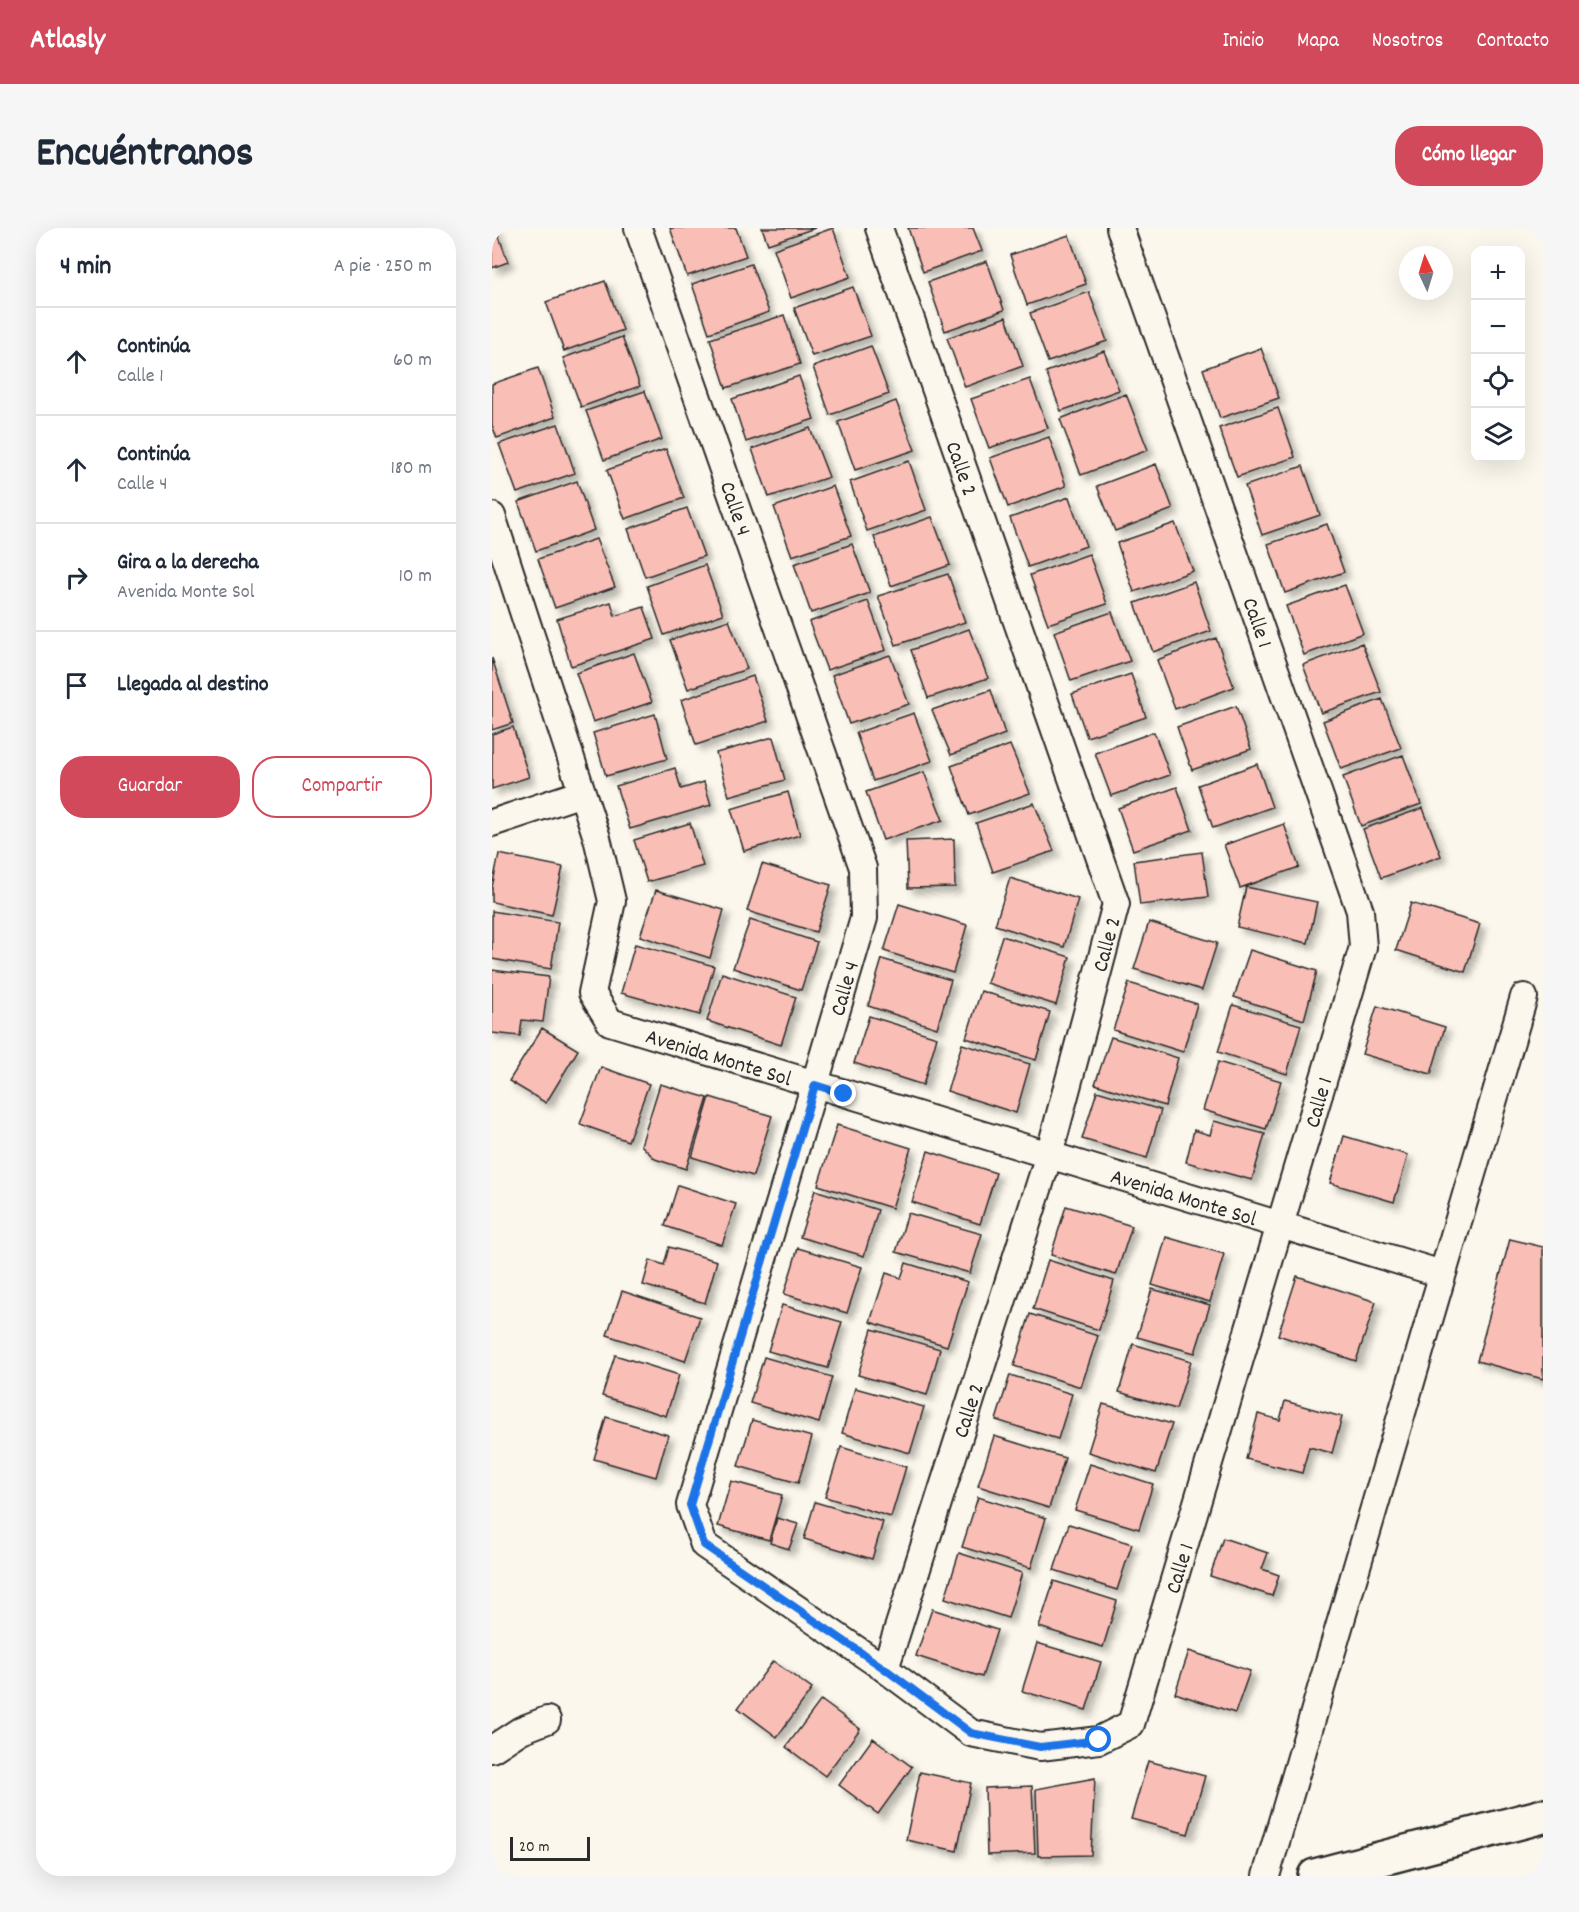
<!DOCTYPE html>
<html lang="es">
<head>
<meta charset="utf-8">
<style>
  :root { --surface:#fff; --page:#f6f6f7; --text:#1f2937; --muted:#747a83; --line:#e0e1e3; --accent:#d1495b }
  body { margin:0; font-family:Dekko,sans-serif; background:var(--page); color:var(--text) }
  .controls { position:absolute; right:18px; top:18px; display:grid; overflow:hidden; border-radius:12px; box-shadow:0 6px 24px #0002 }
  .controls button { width:54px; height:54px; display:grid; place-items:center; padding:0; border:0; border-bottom:2px solid var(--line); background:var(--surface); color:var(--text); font:30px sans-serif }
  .compass { position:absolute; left:907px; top:18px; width:54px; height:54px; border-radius:50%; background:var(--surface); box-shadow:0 6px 24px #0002; rotate:356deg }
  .scale { position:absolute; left:18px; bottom:15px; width:80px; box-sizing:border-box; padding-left:6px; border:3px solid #2b2b2b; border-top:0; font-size:16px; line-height:21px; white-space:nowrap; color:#2b2b2b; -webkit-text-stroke:4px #fbf7ec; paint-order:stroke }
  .stop { position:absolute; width:18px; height:18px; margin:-14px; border:4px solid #1a73e8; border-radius:50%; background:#fff }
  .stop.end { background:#1a73e8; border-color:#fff; box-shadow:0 2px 6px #0008 }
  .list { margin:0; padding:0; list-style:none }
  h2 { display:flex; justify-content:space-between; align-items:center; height:78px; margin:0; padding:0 24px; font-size:26px }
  h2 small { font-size:20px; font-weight:400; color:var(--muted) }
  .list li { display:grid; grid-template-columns:39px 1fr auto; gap:18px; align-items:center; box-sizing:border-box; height:108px; padding:0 24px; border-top:2px solid var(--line) }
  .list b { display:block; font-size:22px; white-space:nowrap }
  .list p { margin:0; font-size:20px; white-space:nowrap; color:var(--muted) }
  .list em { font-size:20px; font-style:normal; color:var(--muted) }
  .actions { display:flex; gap:12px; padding:18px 24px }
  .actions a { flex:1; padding:14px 0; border:2px solid var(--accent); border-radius:24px; text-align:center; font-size:21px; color:var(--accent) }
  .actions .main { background:var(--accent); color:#fff }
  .icon { flex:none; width:33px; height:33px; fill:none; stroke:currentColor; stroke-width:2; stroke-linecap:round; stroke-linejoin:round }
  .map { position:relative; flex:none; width:1051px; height:1648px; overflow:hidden; border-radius:24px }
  header { display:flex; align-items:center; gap:36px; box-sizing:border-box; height:84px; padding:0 30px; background:var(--accent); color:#fff }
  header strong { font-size:28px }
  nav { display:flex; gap:33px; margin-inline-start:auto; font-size:21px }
  .intro { display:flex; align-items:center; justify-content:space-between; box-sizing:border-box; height:144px; padding:0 36px }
  h1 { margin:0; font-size:42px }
  .button { padding:15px 27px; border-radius:24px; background:var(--accent); color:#fff; font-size:21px; font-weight:700 }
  main { display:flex; gap:36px; padding:0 36px }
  aside { flex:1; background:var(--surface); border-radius:24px; box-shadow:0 6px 24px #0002 }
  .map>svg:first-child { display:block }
  .building { fill:#f9beb5; stroke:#2b2b2b; stroke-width:1.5; filter:url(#shadow) }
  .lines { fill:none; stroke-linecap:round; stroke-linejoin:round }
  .street-casing { stroke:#2b2b2b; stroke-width:30 }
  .secondary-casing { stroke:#2b2b2b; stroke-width:38 }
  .street { stroke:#fbf7ec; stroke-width:26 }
  .secondary { stroke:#fbf7ec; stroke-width:33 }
  .route { stroke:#1a73e8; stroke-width:8 }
  .labels { text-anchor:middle; stroke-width:4.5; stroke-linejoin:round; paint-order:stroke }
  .street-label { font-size:22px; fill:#2b2b2b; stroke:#fbf7ec }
</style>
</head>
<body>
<header>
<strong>Atlasly</strong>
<nav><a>Inicio</a><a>Mapa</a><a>Nosotros</a><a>Contacto</a></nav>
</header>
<div class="intro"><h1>Encuéntranos</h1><a class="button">Cómo llegar</a></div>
<main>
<aside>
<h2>4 min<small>A pie · 250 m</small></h2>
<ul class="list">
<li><svg class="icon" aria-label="ahead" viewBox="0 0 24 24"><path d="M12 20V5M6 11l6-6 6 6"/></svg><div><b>Continúa</b><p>Calle 1</p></div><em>60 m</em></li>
<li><svg class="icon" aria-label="ahead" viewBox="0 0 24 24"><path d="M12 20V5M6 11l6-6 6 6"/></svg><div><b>Continúa</b><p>Calle 4</p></div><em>180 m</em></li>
<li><svg class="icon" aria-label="right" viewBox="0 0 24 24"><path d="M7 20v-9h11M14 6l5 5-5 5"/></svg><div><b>Gira a la derecha</b><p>Avenida Monte Sol</p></div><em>10 m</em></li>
<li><svg class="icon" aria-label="arrive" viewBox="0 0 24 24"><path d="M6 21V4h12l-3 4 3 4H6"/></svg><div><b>Llegada al destino</b></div></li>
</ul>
<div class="actions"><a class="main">Guardar</a><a>Compartir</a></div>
</aside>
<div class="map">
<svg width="1051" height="1648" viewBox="0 0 1051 1648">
  <defs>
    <filter id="shadow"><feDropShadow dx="5.5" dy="5.5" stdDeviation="3" flood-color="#0004"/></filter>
  </defs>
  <rect width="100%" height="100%" fill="#fbf7ec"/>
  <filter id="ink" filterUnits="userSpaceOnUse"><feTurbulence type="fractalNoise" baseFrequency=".0167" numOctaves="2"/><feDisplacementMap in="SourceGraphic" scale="12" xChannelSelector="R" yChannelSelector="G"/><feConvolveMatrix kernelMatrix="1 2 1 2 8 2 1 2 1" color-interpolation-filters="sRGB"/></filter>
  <g filter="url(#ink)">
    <path class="building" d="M0,0H4L16,34L0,40Z
      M178,0H244L254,28L195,48Z
      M270,0H323L276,16Z
      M341,0L358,49L299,70L282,21Z
      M416,0H481L490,23L431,44Z
      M577,7L594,56L535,77L518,27Z
      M495,33L512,82L453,103L436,54Z
      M259,36L277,84L217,105L200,56Z
      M113,53L131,102L72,123L54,74Z
      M361,59L379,108L320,128L302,80Z
      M597,64L615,113L556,134L538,85Z
      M292,87L308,136L234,160L218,111Z
      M514,89L531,138L473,159L455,110Z
      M130,109L148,158L89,179L71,130Z
      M379,118L397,166L338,187L321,139Z
      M769,120L787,170L728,190L711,141Z
      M612,123L627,162L569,183L554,144Z
      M46,140L63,189L5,210L0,197V156Z
      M307,148L322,191L254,214L240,171Z
      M538,151L556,200L497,220L479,171Z
      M153,163L170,211L112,232L94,183Z
      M634,166L656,222L589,247L568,191Z
      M404,173L423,222L363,242L346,194Z
      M786,180L803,229L745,249L727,200Z
      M66,196L83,245L25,265L7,216Z
      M318,200L337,249L277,269L260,221Z
      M557,209L574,258L516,279L498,230Z
      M174,221L192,270L133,291L115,242Z
      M417,233L434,282L375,303L358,254Z
      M664,236L681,281L623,303L605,258Z
      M811,238L828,287L770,307L753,258Z
      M85,253L102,302L44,323L26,274Z
      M341,258L359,308L300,328L282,279Z
      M577,269L594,318L536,339L518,290Z
      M195,280L212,328L153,349L136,301Z
      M440,289L458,337L399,358L382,309Z
      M683,295L701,343L642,364L625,315Z
      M835,296L852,344L793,365L776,316Z
      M104,311L123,359L63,380L46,331Z
      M360,316L378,365L319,385L302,336Z
      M597,326L615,376L556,396L538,347Z
      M213,337L231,386L172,407L155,358Z
      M456,346L473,394L404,417L386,368Z
      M702,354L719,403L661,424L643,375Z
      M853,357L871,405L812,427L794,378Z
      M376,373L394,422L335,442L317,394Z
      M119,374L123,388L152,379L163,411L79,438L65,391Z
      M620,384L638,433L579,453L562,404Z
      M237,392L255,441L196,461L178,412Z
      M477,401L496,450L436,470L419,422Z
      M724,410L742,459L683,481L665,432Z
      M870,415L889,464L829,485L811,437Z
      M142,425L160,474L101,494L84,445Z
      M398,427L417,476L357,496L340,447Z
      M0,430L21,495L0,502Z
      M639,446L654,489L595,509L580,466Z
      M261,448L276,493L204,517L189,472Z
      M499,462L513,506L459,527L440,482Z
      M890,471L909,520L849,541L831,493Z
      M744,478L759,521L700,542L685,499Z
      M422,485L440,533L381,553L364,505Z
      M163,486L175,531L114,548L101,505Z
      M21,499L37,549L0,561V506Z
      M662,504L678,547L619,568L603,525Z
      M281,509L293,552L237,568L224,525Z
      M518,517L538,565L477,587L459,538Z
      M911,527L929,576L869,598L851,549Z
      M765,536L780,579L721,600L706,557Z
      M183,540L189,561L212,554L219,577L138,601L124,558Z
      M432,544L451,592L391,612L374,564Z
      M685,559L700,602L641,622L626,580Z
      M296,564L308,607L252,623L239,581Z
      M542,575L562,623L501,644L484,595Z
      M931,580L949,628L889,650L871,601Z
      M198,595L211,638L155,654L142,612Z
      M792,596L807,639L748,660L732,617Z
      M462,611L463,659L416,660L414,613Z
      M710,624L716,669L648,677L642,633Z
      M7,626L71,639L60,687L0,674V659Z
      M270,636L339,657L324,704L255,683Z
      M518,650L586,671L572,719L503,697Z
      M754,659L825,674L816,715L745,699Z
      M164,662L232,682L218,730L148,708Z
      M919,675L988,696L973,744L904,722Z
      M407,676L475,697L461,745L392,723Z
      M0,683L66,694L59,741L0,731Z
      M258,692L325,714L309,762L241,740Z
      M657,694L725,715L710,762L642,741Z
      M510,708L578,729L564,777L495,755Z
      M143,716L222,738L208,787L129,765Z
      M758,722L825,743L812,792L742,769Z
      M390,731L459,752L445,800L376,778Z
      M0,742L57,749L51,794L30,792L28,808L0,805Z
      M230,745L304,769L289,817L215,793Z
      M637,755L705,776L691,824L621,802Z
      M489,763L558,784L544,832L474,810Z
      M741,777L809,797L795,846L726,824Z
      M885,778L953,799L939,846L870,826Z
      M377,788L445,809L431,857L362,835Z
      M50,800L86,822L54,875L17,853Z
      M619,809L686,830L673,878L603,856Z
      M470,816L538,836L524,885L455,863Z
      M726,834L789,853L774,901L711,882Z
      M109,839L157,856L136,913L88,896Z
      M168,856L216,870L194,941L163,931L149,917Z
      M605,863L669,882L655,930L590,911Z
      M218,869L280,888L261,948L200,929Z
      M722,893L773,906L760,952L694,934L702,902L718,907Z
      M345,897L419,920L400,980L326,957Z
      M852,908L916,927L902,974L838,955Z
      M436,923L504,945L488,996L420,974Z
      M186,957L244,976L230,1017L173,998Z
      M323,962L386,982L372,1028L308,1009Z
      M574,978L640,998L624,1047L559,1027Z
      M416,985L490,1006L478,1045L404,1024Z
      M674,1009L732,1026L718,1074L660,1057Z
      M1018,1011L1051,1019V1151L985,1133Z
      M177,1019L225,1033L213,1075L151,1057L158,1032L172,1037Z
      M306,1020L370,1039L355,1085L292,1066Z
      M556,1032L622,1053L607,1102L541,1081Z
      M414,1035L476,1054L455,1118L378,1094L394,1045L409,1050Z
      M805,1048L884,1074L864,1133L786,1107Z
      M660,1061L718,1077L703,1125L645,1109Z
      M130,1063L208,1089L193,1133L115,1107Z
      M290,1077L350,1094L336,1140L276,1123Z
      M538,1086L606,1108L589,1159L522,1138Z
      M380,1101L448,1121L435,1167L366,1147Z
      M641,1116L699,1133L684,1181L627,1164Z
      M123,1127L187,1147L174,1188L110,1168Z
      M272,1129L340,1149L327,1195L258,1175Z
      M518,1147L580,1166L566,1211L504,1192Z
      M363,1160L432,1179L418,1225L350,1205Z
      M793,1173L850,1189L840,1225L817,1219L810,1245L754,1231L766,1186L788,1192Z
      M611,1176L680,1196L664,1245L596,1224Z
      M114,1189L176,1207L164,1249L102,1231Z
      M260,1192L320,1209L306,1255L246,1238Z
      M502,1208L573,1230L557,1280L486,1258Z
      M349,1219L414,1239L399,1289L333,1269Z
      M598,1236L661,1256L647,1301L583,1282Z
      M239,1253L290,1267L277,1312L226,1298Z
      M486,1269L554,1290L539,1340L470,1319Z
      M323,1274L391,1294L380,1331L312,1311Z
      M285,1290L306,1296L297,1321L278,1315Z
      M577,1296L640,1316L625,1362L562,1342Z
      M731,1310L776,1325L770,1341L787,1347L780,1368L718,1348Z
      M467,1325L530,1345L516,1390L453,1370Z
      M562,1353L625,1373L611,1419L547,1399Z
      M440,1381L505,1402L490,1449L424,1428Z
      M545,1415L609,1434L594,1482L530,1463Z
      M697,1423L758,1443L743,1485L683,1465Z
      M281,1433L320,1461L285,1509L246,1480Z
      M329,1472L368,1501L333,1548L294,1519Z
      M381,1510L420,1539L386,1586L347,1557Z
      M656,1533L713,1548L696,1606L639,1591Z
      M428,1544L479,1555L465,1623L414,1612Z
      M603,1550L599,1627L546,1628L544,1561Z
      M540,1558L543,1625L495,1627L493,1560Z"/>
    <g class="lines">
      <g class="street-casing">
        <path id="street" d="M146,0L371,640L372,690L198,1277L212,1317L393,1441L479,1505L548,1519L607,1512L639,1496L871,719L868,683L628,0
          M387,0L624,676L557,927L393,1441
          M0,288L105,610L120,673L100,765L118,794L950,1046
          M0,595L90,565
          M0,1521L29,1502L55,1492
          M774,1648L1032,769"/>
      </g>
      <g class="secondary-casing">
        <path id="secondary" d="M823,1648L1051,1588"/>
      </g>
      <use href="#street" class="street"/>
      <use href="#secondary" class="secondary"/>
    </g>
  </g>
  <g class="lines" filter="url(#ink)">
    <path class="route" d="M352,866L323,857L198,1277L212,1317L393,1441L479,1505L548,1519L607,1512"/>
  </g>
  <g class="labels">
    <g class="street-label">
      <text transform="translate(471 240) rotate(71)" y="8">Calle 2</text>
      <text transform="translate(245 280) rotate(71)" y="8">Calle 4</text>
      <text transform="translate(767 394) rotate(71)" y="8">Calle 1</text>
      <text transform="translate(613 716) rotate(-75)" y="8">Calle 2</text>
      <text transform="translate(351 760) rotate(-74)" y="8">Calle 4</text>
      <text transform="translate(227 828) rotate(17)" y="8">Avenida Monte Sol</text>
      <text transform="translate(825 874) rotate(-74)" y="8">Calle 1</text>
      <text transform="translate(692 968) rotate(17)" y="8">Avenida Monte Sol</text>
      <text transform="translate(475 1182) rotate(-72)" y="8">Calle 2</text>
      <text transform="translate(686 1340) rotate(-73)" y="8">Calle 1</text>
    </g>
  </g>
</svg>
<div class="controls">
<button>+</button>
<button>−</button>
<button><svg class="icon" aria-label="locate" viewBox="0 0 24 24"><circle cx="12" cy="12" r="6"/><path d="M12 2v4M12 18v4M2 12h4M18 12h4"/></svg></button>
<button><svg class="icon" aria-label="layers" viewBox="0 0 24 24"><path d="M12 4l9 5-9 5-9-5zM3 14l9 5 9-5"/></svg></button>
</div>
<svg class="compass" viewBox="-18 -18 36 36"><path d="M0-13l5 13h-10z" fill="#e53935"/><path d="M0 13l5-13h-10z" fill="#747a83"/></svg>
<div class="scale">20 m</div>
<div class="stop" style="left:607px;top:1512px"></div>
<div class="stop end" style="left:352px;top:866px"></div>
</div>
</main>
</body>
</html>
